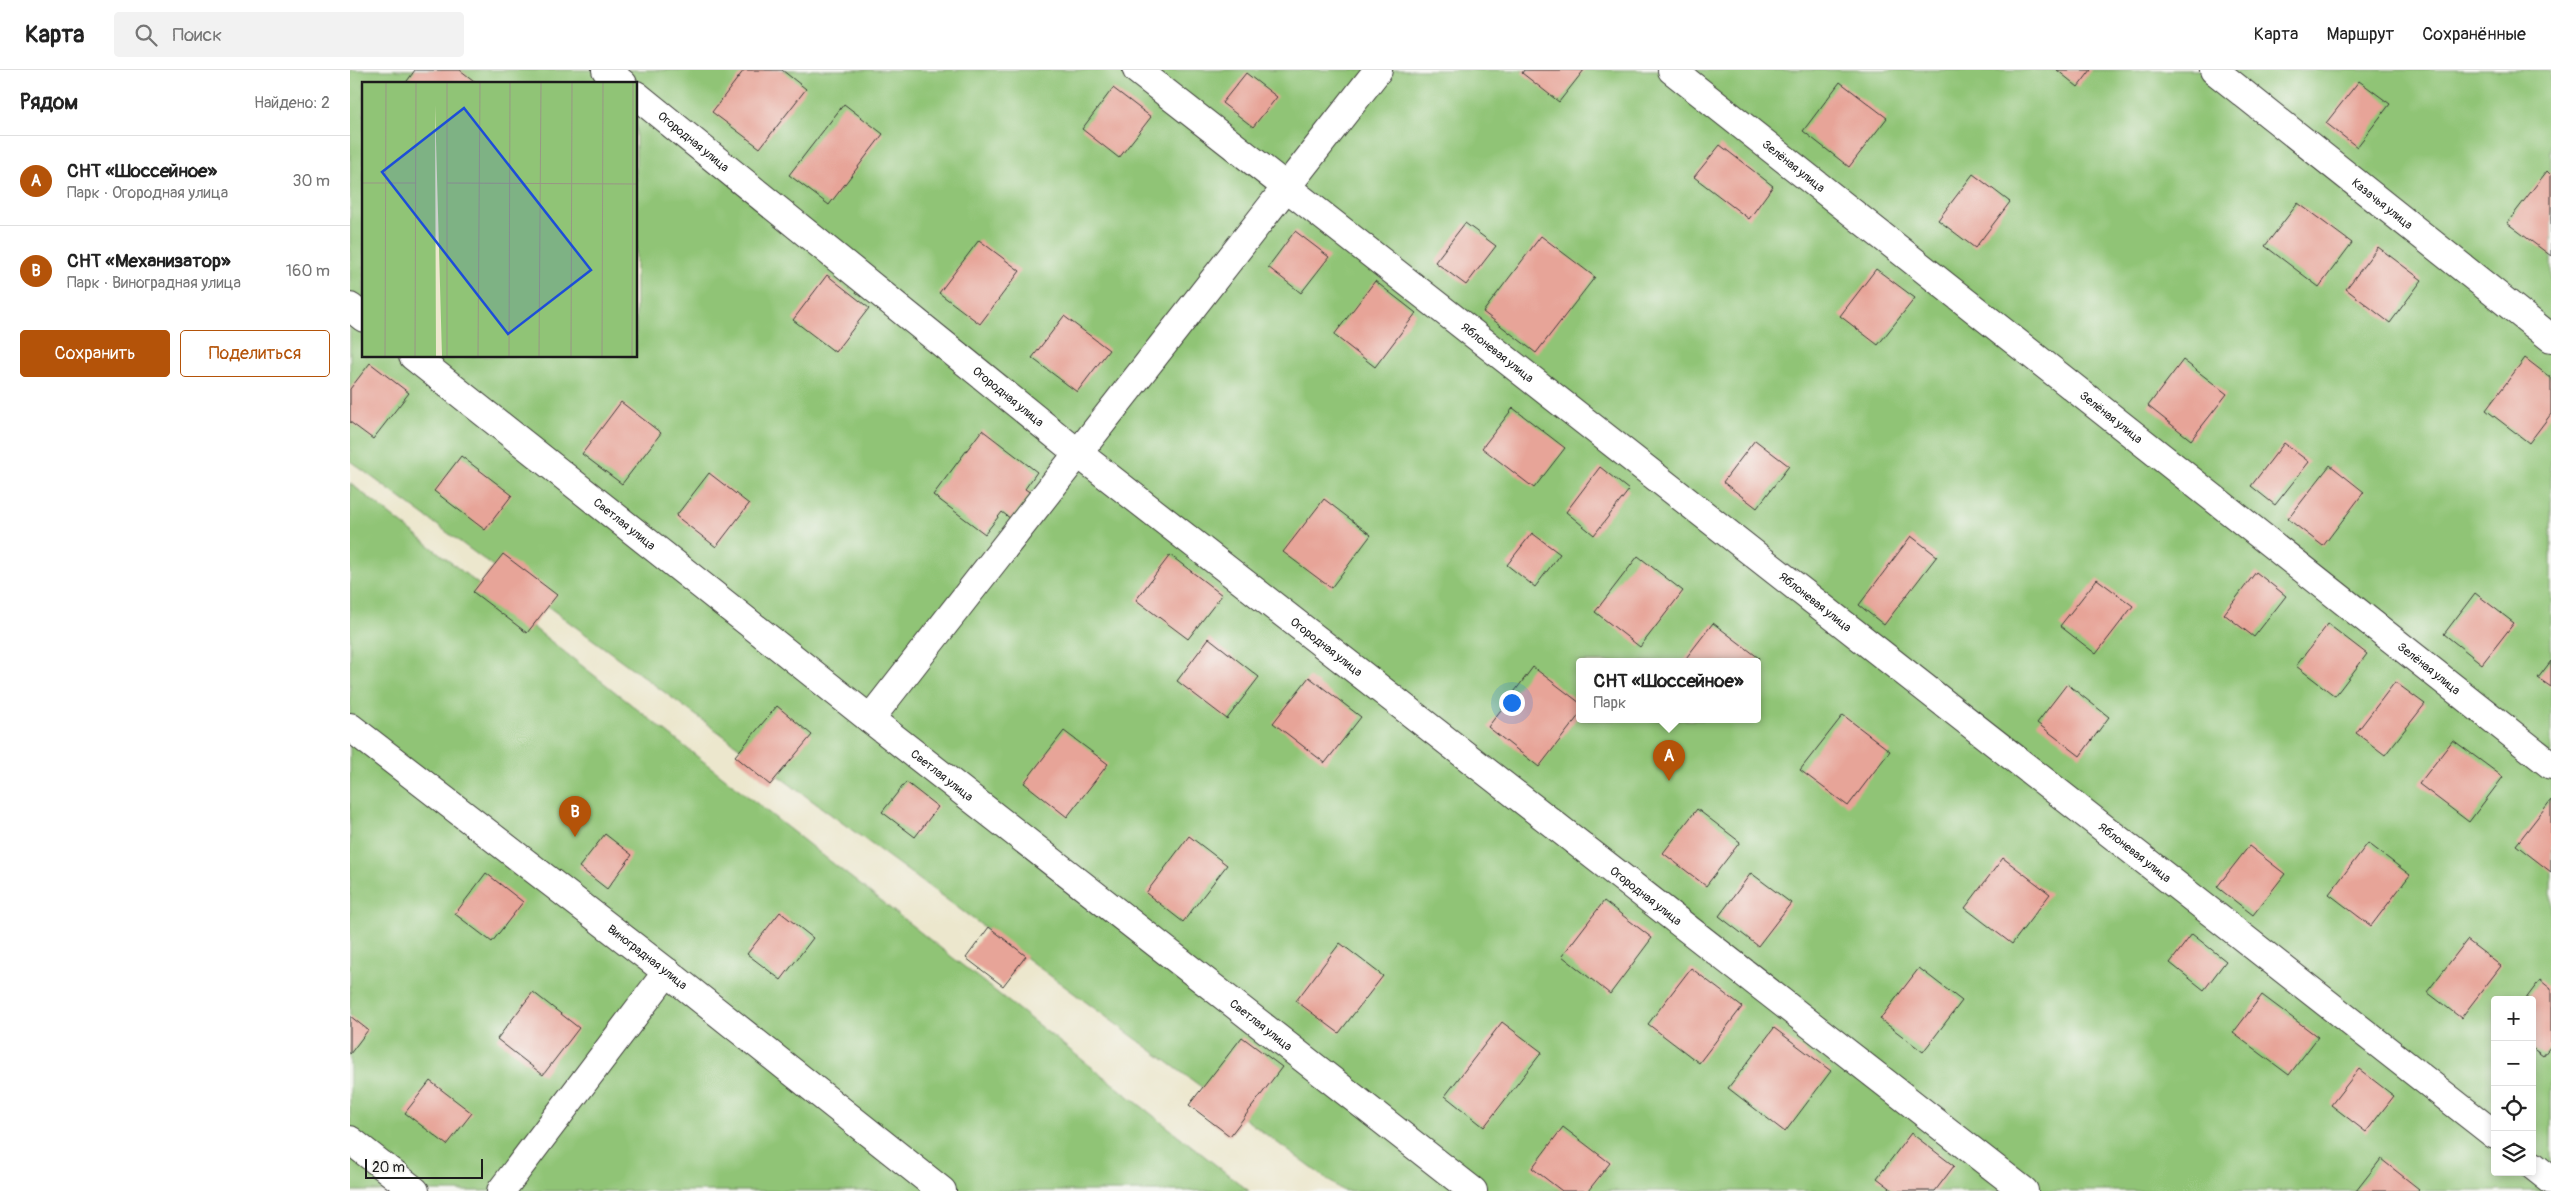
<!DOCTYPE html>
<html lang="ru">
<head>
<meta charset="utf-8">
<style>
  :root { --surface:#fff; --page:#f2f2f2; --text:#222; --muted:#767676; --line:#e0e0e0; --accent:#b45309 }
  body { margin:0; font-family:Pangolin,sans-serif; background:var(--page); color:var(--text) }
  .controls { position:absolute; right:15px; bottom:15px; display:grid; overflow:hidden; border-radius:5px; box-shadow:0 2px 8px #0003 }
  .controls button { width:45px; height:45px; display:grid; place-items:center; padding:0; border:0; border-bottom:1px solid var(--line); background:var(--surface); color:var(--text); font:25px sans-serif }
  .scale { position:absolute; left:15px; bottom:12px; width:118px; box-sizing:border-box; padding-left:5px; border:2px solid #1c1c1c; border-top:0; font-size:14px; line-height:18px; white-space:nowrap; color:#1c1c1c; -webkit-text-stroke:4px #f6f6f2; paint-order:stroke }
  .you { position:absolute; left:1161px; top:632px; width:18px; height:18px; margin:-12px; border:4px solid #fff; border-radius:50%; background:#1a73e8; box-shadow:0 0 0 8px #1a73e833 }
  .badge { display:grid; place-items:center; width:32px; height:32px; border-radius:50%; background:var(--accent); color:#fff; font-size:16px; font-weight:700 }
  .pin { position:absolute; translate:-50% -41px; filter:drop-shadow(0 1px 2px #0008) }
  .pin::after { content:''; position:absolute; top:26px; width:18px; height:15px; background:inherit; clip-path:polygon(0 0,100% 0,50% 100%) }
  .popup { position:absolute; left:1226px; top:588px; width:185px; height:65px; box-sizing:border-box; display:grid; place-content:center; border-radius:5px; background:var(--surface); filter:drop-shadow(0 1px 4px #0005); font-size:16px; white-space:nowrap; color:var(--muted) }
  .popup b { font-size:19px; color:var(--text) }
  .popup::after { content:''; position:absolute; left:50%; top:100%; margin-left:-10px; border:10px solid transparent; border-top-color:var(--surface) }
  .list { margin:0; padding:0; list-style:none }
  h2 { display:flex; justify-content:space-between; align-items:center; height:65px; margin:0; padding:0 20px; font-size:21px }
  h2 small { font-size:16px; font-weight:400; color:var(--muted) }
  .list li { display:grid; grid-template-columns:32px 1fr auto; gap:15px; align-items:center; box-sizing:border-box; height:90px; padding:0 20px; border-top:1px solid var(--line) }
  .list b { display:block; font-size:19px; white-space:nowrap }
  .list p { margin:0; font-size:16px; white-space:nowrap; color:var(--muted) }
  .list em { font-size:16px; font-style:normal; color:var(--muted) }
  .actions { display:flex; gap:10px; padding:15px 20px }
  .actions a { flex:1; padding:11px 0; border:1px solid var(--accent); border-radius:5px; text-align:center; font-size:18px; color:var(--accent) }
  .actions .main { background:var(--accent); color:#fff }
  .icon { flex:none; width:28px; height:28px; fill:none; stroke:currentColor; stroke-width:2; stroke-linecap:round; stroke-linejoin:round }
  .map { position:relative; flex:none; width:2201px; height:1121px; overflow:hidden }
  header { display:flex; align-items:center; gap:30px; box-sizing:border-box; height:70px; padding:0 25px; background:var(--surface); border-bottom:1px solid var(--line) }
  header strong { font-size:24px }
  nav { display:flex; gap:28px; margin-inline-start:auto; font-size:18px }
  .search { width:350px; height:45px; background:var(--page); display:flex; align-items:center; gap:12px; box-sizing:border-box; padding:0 18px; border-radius:5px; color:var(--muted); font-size:19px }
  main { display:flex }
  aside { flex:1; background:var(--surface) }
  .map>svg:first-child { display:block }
  .green { fill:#90c476; stroke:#567049; fill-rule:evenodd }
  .building { fill:#e7a498 }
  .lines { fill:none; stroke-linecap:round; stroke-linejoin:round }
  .minor-casing { stroke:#3b3a37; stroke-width:30 }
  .minor { stroke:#fff; stroke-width:28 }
  .labels { text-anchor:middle; stroke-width:5; stroke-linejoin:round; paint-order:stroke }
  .street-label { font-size:12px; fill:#1c1c1c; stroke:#f6f6f2 }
  .inset-road { fill:none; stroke:#999686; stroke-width:1 }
  .view { fill:#1d4ed8; fill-opacity:0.15; stroke:#1d4ed8; stroke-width:2.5 }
  .inset-edge { fill:none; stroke:#1c1c1c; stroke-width:2.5 }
</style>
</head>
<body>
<header>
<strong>Карта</strong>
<div class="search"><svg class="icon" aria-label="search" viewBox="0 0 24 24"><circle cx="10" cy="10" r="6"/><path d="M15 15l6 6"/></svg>Поиск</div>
<nav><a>Карта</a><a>Маршрут</a><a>Сохранённые</a></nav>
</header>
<main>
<aside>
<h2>Рядом<small>Найдено: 2</small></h2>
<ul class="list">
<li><span class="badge">A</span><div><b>СНТ «Шоссейное»</b><p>Парк · Огородная улица</p></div><em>30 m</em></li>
<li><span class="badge">B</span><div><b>СНТ «Механизатор»</b><p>Парк · Виноградная улица</p></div><em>160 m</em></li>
</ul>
<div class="actions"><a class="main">Сохранить</a><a>Поделиться</a></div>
</aside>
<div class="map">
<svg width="2201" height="1121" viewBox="0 0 2201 1121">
  <rect width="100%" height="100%" fill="#f6f6f2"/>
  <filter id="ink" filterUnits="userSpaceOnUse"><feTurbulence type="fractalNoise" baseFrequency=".02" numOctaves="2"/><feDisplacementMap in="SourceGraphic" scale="10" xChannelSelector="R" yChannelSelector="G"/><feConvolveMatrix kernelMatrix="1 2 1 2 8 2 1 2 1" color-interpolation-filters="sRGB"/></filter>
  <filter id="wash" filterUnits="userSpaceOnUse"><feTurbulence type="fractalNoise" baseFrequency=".0096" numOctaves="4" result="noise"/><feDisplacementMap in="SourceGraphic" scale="20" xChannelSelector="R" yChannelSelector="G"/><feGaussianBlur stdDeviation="1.12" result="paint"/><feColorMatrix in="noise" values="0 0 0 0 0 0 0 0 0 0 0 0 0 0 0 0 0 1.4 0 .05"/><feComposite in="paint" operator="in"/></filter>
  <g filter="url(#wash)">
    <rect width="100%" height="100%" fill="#ece7cd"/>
    <path class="green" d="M0,0H2201V1121H993L0,391ZM14,14H286V286H14ZM1230,592H1408V650H1230ZM2145,930H2182V1102H2145Z
      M0,413L899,1121H0Z"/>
    <g id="blocks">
      <path class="building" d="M65,0H110L128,14H55Z
        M394,0H432L456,19L410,78L362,42Z
        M1174,0H1234L1209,32L1172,3Z
        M1707,0H1741L1728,17Z
        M896,3L927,27L903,57L872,33Z
        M2009,11L2040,34L2007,77L1976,53Z
        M1490,12L1537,48L1499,97L1453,61Z
        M763,18L801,47L769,88L732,59Z
        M494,34L533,64L479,135L439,105Z
        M1370,75L1423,116L1399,149L1344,107Z
        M2197,101L2201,105V186L2157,153Z
        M1623,104L1660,132L1625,178L1588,150Z
        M1948,133L2002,173L1969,217L1915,176Z
        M1115,153L1146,176L1116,215L1085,192Z
        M945,161L979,187L951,223L918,197Z
        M1191,166L1245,207L1186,283L1133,242Z
        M629,170L670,201L630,254L589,223Z
        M2028,177L2072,210L2040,253L1996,219Z
        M1526,199L1565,228L1528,275L1490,246Z
        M477,205L519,238L485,282L443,250Z
        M1025,211L1066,243L1025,297L984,265Z
        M714,246L759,280L727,322L682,288Z
        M2175,288L2201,308V344L2179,373L2136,340Z
        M1833,290L1877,324L1841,370L1798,336Z
        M20,293L59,323L23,369L0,352V319Z
        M271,332L311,363L272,414L232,384Z
        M1163,338L1215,378L1184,418L1132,378Z
        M632,360L687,402L675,419L681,423L661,449L652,442L635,464L583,425Z
        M1405,370L1439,396L1407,438L1373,412Z
        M1934,373L1959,392L1925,435L1901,416Z
        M111,386L162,425L135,460L84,421Z
        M1980,395L2014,422L1973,476L1938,449Z
        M1250,397L1279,420L1244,465L1216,442Z
        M359,403L399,434L366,477L326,446Z
        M974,429L1021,465L981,518L933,482Z
        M1182,463L1210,484L1185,517L1157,495Z
        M1561,466L1587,486L1534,555L1509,535Z
        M153,484L207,525L177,563L123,522Z
        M820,485L872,525L838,569L786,530Z
        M1288,486L1333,521L1290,577L1245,542Z
        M1906,502L1936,526L1904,567L1874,544Z
        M1747,509L1783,536L1746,584L1710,556Z
        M2125,523L2164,553L2132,594L2094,564Z
        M1363,553L1409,588L1406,592H1333Z
        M1978,554L2017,584L1985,626L1946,596Z
        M859,568L909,607L877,649L827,611Z
        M2201,591V617L2188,608Z
        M1183,597L1230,633V644L1189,697L1138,657Z
        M959,607L1011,647L975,693L923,653Z
        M2045,612L2075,634L2035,685L2006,663Z
        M1717,614L1759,647L1730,686L1687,653Z
        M427,636L462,665L420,715L385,686Z
        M1493,645L1540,681L1498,736L1450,700Z
        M714,661L758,694L717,747L674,713Z
        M2103,670L2153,707L2119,752L2069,714Z
        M556,712L588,737L565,767L532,742Z
        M2201,730V802L2166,775Z
        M1347,739L1390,772L1356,816L1313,783Z
        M255,764L282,785L257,819L229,797Z
        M839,766L877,795L833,852L796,823Z
        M2018,773L2060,805L2021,856L1979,824Z
        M1899,776L1935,804L1903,845L1867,817Z
        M1653,788L1700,824L1662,874L1615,838Z
        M136,803L173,832L142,872L105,844Z
        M1401,803L1441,833L1408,876L1369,846Z
        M1254,831L1302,868L1260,924L1212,886Z
        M430,842L463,868L431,910L397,884Z
        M639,857L676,886L653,916L616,888Z
        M1842,864L1876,891L1854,920L1820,893Z
        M2117,870L2151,896L2111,948L2077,922Z
        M990,873L1033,906L989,963L946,931Z
        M1341,898L1392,937L1349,993L1298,954Z
        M1569,898L1612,931L1573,982L1530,949Z
        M2190,910L2201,919V976L2193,986L2182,978V930H2175Z
        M183,922L229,958L193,1005L147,969Z
        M1912,925L1968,967L1939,1005L1883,963Z
        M0,946L18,960L0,984Z
        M1152,952L1192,982L1134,1057L1095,1026Z
        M1424,958L1481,1001L1435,1062L1378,1018Z
        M892,967L932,997L880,1066L839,1035Z
        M2009,999L2044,1026L2016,1062L1981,1035Z
        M80,1011L122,1043L97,1075L55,1043Z
        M1213,1057L1260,1093L1238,1121H1212L1182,1098Z
        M1561,1063L1604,1096L1585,1121H1544L1527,1108Z
        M2031,1089L2069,1119L2067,1121H2006Z"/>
    </g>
  </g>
  <g filter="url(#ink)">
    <use href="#blocks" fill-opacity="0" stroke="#3b3a37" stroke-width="1"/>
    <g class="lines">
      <g class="minor-casing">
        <g id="minor">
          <path d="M256,0L273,14"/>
          <path id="s1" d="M787,0L2145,1065"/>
          <path id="s2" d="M1322,0L2201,695"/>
          <path id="s3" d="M1864,0L2201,268"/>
          <path id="s4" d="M286,25L729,384L1674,1121"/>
          <path d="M0,237L14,248"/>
          <path id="s5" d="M63,286L520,649L1123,1121"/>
          <path d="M520,649L1028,0"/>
          <path id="s6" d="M0,657L317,902L592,1121"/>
          <path d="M0,1070L65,1121"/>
          <path d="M2182,1095L2201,1110"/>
          <path d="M151,1121L317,902"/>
        </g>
      </g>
      <use href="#minor" class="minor"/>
    </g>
  </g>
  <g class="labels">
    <g class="street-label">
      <text dy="4" stroke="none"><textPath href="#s4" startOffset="74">Огородная улица</textPath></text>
      <text dy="4" stroke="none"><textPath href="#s2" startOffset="155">Зелёная улица</textPath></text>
      <text dy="4" stroke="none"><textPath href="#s3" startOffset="215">Казачья улица</textPath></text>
      <text dy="4" stroke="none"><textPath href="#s1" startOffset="458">Яблоневая улица</textPath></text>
      <text dy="4" stroke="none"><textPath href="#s4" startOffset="479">Огородная улица</textPath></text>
      <text dy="4" stroke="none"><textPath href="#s2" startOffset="560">Зелёная улица</textPath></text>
      <text dy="4" stroke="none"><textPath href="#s5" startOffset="270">Светлая улица</textPath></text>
      <text dy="4" stroke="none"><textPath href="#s1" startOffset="862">Яблоневая улица</textPath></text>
      <text dy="4" stroke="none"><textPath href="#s4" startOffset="884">Огородная улица</textPath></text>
      <text dy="4" stroke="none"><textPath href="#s2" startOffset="965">Зелёная улица</textPath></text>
      <text dy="4" stroke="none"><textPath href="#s5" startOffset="675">Светлая улица</textPath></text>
      <text dy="4" stroke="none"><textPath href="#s1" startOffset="1268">Яблоневая улица</textPath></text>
      <text dy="4" stroke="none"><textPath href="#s4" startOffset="1289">Огородная улица</textPath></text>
      <text dy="4" stroke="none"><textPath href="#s6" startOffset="376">Виноградная улица</textPath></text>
      <text dy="4" stroke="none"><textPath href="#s5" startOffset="1080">Светлая улица</textPath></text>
    </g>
  </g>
  <g transform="translate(12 12)">
    <rect width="275" height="275" fill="#ece7cd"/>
    <path d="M0,0H275V275H80L73,23L74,275H0Z" fill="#90c476"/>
    <path class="inset-road" d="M0,101H54M85,101L275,102M23,275L24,0M53,275L54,0M85,275V0M116,275L118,0M147,275L148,0M177,275L179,0M209,275L210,0M240,275L241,0M270,275L271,0"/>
    <path class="view" d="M102,26L229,188L146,252L20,90Z"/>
    <rect width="275" height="275" class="inset-edge"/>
  </g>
</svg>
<div class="controls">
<button>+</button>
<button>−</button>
<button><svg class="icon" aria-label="locate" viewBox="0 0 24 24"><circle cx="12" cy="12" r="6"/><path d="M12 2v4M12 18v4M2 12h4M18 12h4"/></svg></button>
<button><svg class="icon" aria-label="layers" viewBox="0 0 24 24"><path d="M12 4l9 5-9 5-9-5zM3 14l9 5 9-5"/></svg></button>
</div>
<div class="scale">20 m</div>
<div class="you"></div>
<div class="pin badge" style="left:1319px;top:711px">A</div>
<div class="popup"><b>СНТ «Шоссейное»</b>Парк</div>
<div class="pin badge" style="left:225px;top:767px">B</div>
</div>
</main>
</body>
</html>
